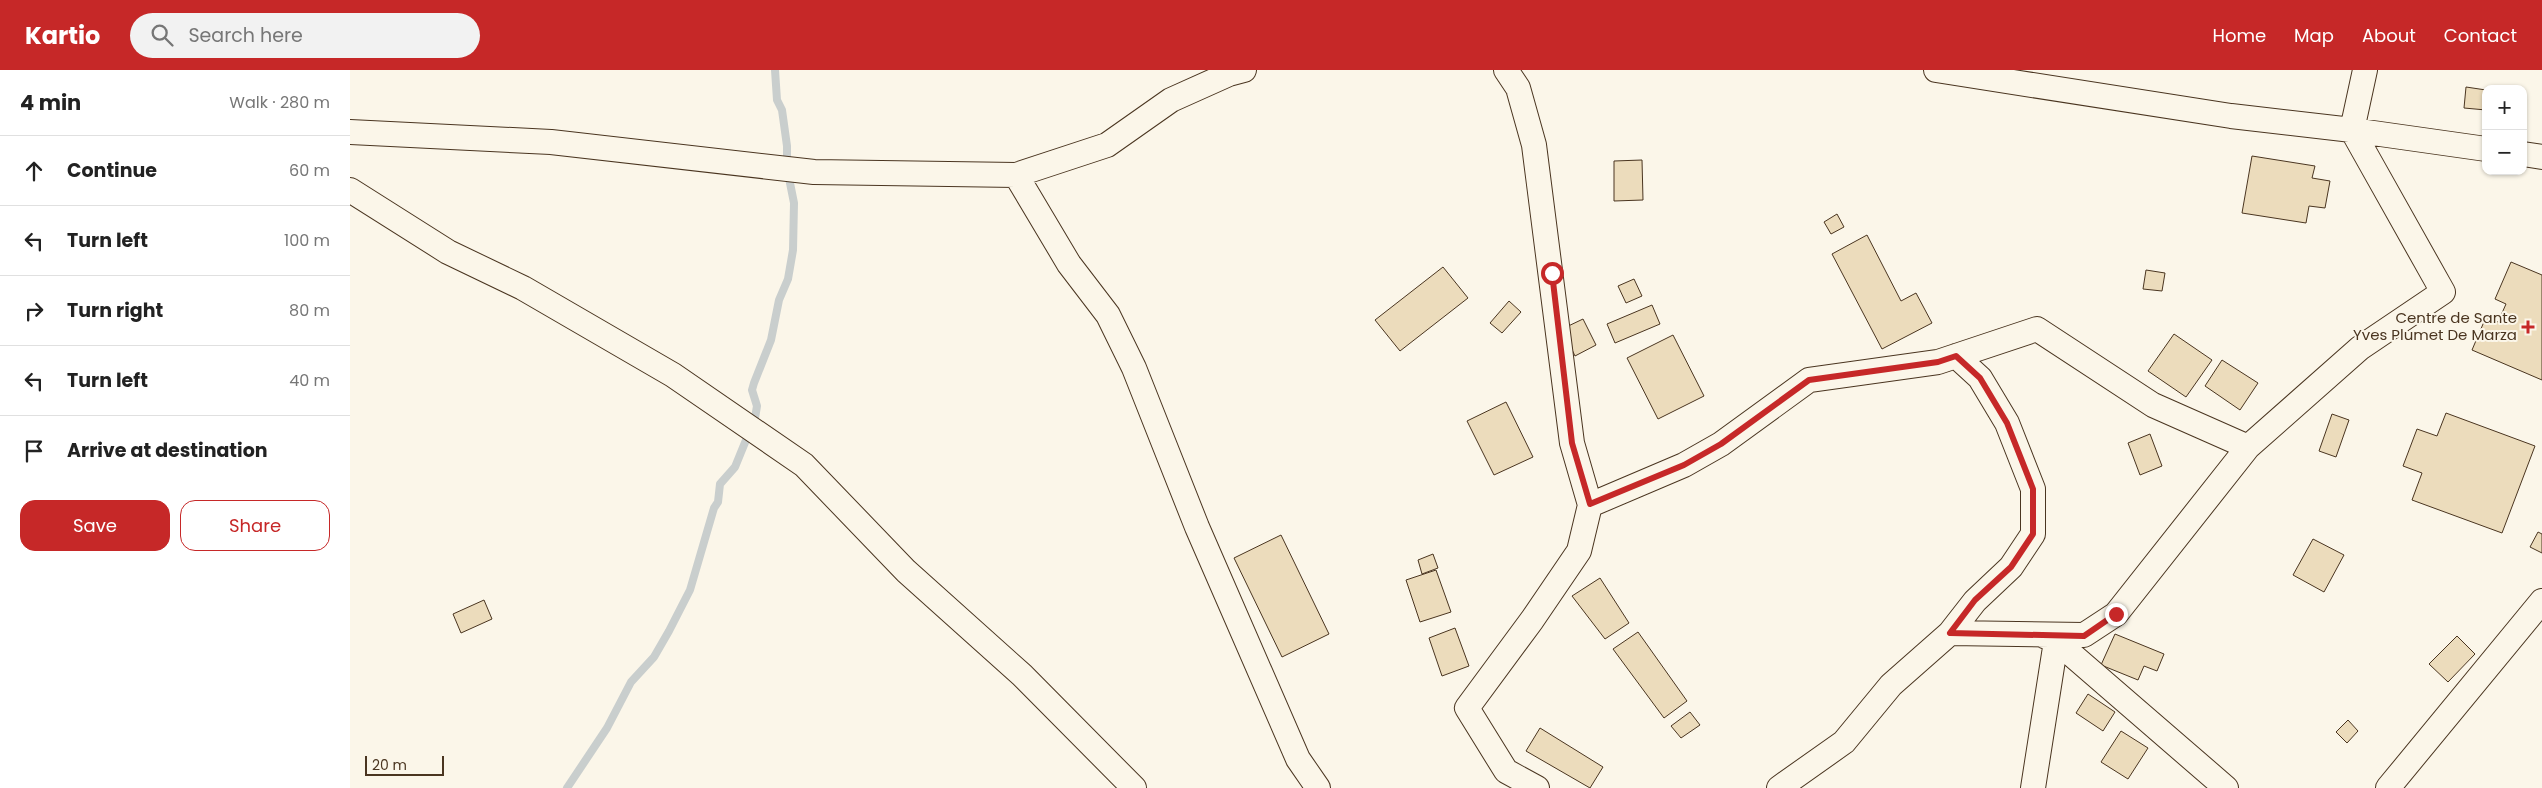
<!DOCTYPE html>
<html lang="en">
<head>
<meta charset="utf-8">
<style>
  :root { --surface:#fff; --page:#f2f2f2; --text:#222; --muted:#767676; --line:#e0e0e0; --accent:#c62828 }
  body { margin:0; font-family:Poppins,sans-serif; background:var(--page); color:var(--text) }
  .controls { position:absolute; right:15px; top:15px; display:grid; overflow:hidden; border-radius:10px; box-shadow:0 1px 4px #0004 }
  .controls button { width:45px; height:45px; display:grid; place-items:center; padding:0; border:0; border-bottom:1px solid var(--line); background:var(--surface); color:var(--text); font:25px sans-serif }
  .scale { position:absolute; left:15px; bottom:12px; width:79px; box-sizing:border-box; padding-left:5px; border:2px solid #4a3520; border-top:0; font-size:14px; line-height:18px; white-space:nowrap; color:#4a3520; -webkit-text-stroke:4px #fbf6e9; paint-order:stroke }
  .stop { position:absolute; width:15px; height:15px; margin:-11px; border:4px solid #c62828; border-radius:50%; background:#fff }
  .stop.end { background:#c62828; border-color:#fff; box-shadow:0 1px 5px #0008 }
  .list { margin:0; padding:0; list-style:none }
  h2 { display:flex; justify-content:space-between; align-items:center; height:65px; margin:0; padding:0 20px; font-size:21px }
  h2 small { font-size:16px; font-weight:400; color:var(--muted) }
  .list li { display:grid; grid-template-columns:32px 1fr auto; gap:15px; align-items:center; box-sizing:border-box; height:70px; padding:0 20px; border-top:1px solid var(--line) }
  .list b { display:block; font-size:19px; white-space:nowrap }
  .list em { font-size:16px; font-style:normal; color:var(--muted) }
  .actions { display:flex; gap:10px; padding:15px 20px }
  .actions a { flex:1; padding:11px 0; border:1px solid var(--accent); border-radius:15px; text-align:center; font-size:18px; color:var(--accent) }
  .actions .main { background:var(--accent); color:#fff }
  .icon { flex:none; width:28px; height:28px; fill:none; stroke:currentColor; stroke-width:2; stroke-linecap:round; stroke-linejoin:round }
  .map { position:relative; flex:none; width:2192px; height:718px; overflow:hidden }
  header { display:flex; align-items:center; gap:30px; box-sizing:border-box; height:70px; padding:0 25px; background:var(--accent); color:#fff }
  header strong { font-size:24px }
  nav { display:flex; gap:28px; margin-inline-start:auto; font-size:18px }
  .search { width:350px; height:45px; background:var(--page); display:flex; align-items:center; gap:12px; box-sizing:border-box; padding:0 18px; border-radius:28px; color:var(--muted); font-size:19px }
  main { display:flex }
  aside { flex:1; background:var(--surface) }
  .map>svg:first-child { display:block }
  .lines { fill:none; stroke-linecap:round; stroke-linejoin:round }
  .stream { stroke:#c9cecd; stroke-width:8 }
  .building { fill:#ecdcbc; stroke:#4a3520 }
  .street-casing { stroke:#4a3520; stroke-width:26 }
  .street { stroke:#fbf6e9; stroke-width:24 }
  .route { stroke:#c62828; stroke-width:6 }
  .poi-dot { fill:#c62828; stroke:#fbf6e9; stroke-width:2 }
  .labels { text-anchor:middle; stroke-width:4; stroke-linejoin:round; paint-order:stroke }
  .poi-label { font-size:15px; fill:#4a3520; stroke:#fbf6e9; text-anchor:end }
</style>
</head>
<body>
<header>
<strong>Kartio</strong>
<div class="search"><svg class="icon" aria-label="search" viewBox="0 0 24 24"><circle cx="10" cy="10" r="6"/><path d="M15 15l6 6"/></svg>Search here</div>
<nav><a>Home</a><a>Map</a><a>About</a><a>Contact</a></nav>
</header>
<main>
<aside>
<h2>4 min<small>Walk · 280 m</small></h2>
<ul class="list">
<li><svg class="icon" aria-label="ahead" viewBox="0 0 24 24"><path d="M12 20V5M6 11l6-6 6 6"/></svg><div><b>Continue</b></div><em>60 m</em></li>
<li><svg class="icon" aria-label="left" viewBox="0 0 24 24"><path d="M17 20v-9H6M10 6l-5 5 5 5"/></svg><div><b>Turn left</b></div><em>100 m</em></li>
<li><svg class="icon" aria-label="right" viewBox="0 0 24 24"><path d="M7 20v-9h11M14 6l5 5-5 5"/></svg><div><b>Turn right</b></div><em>80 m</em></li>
<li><svg class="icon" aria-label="left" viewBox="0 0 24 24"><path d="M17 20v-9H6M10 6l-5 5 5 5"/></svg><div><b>Turn left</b></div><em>40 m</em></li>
<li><svg class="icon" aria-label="arrive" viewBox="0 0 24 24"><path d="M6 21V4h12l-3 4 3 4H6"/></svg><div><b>Arrive at destination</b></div></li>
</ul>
<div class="actions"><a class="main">Save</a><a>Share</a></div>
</aside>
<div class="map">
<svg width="2192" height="718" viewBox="0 0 2192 718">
  <rect width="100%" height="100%" fill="#fbf6e9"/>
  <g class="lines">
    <path class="stream" d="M217,718L257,658L281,612L304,587L319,561L340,520L364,438L368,432L370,414L385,397L405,348L407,336L402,320L404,313L421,270L429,230L438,209L443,180L444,133L437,98V76L432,40L427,30L425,0"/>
  </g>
  <path class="building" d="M2116,17L2136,20V40L2114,38Z
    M1902,86L1965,96L1962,108L1980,111L1975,138L1959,136L1956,153L1892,143Z
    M1292,90L1293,130L1264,131V91Z
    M1487,144L1494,157L1481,164L1474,152Z
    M1517,165L1551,231L1566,223L1582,253L1532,279L1482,184Z
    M2161,192L2192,205V310L2122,280L2136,247L2148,252L2156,234L2145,229Z
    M1093,197L1118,228L1050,281L1025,250Z
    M1796,200L1815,203L1812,221L1793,219Z
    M1284,209L1292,226L1276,233L1268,216Z
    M1159,231L1171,242L1152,263L1140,253Z
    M1302,235L1310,254L1265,273L1257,254Z
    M1233,249L1246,275L1225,286L1212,259Z
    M1824,264L1862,290L1836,327L1798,301Z
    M1323,265L1354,326L1308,349L1277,288Z
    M1872,290L1908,313L1890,340L1855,316Z
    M1156,332L1183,387L1144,405L1117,351Z
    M2096,343L2185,376L2152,463L2062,430L2072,403L2053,396L2067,359L2087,366Z
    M1982,344L1999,350L1986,387L1969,381Z
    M1800,364L1812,396L1790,405L1778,373Z
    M2188,462L2192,464V483L2180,477Z
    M931,465L979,564L932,587L884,488Z
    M1963,469L1994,485L1974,522L1943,505Z
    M1083,484L1088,498L1072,504L1068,490Z
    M1086,500L1101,542L1070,552L1056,510Z
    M1250,508L1279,553L1255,569L1222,526Z
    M134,530L142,549L111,563L103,544Z
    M1105,558L1119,596L1092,606L1079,568Z
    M1288,562L1337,631L1314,648L1263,579Z
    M1765,564L1814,584L1807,601L1794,596L1788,610L1751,595Z
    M2107,566L2125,584L2098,612L2079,594Z
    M1738,624L1765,642L1753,661L1726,643Z
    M1340,642L1350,655L1331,668L1321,656Z
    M1998,650L2008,661L1997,673L1986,662Z
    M1190,658L1253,697L1240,718L1176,681Z
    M1771,661L1798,678L1778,709L1751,692Z"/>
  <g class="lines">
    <g class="street-casing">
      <path id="street" d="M1156,0L1168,18L1184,75L1222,373L1240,435
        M1586,0L1881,46L2002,60L2136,79
        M0,62L201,72L464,102L666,105L757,75L821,30L879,4L894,0
        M2173,84L2192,87
        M666,105L719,194L758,245L784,298L847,457L948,689L968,718
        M0,120L98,182L173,218L323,305L454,395L556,501L672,605L784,718
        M1600,563L1625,531L1661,497L1683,464V419L1657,353L1630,308L1606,286
        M1692,565L1706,571L1876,718
        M1187,718L1156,701L1117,638L1182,550L1229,481L1240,435L1334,395L1371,374L1459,310L1588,292L1687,259L1803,335L1898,377
        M1429,718L1494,672L1541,615L1600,563L1734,565L1766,544L1898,377L2010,278L2093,222L2002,60L2015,0
        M1683,718L1706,571
        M2038,718L2192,531"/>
    </g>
    <use href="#street" class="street"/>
  </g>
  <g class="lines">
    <path class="route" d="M1202,203L1222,373L1240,434L1334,395L1371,374L1459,310L1588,292L1606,286L1630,308L1657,353L1683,419V464L1661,497L1625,530L1600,563L1734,566L1766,544"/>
  </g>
  <path class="poi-dot" d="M2175.5 249.5h5v5h5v5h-5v5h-5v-5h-5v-5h5z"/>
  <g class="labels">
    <g class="poi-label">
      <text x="2167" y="253">Centre de Sante<tspan x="2167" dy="17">Yves Plumet De Marza</tspan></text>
    </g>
  </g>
</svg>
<div class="controls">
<button>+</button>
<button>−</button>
</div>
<div class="scale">20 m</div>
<div class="stop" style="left:1202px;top:203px"></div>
<div class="stop end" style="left:1766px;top:544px"></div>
</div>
</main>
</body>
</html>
